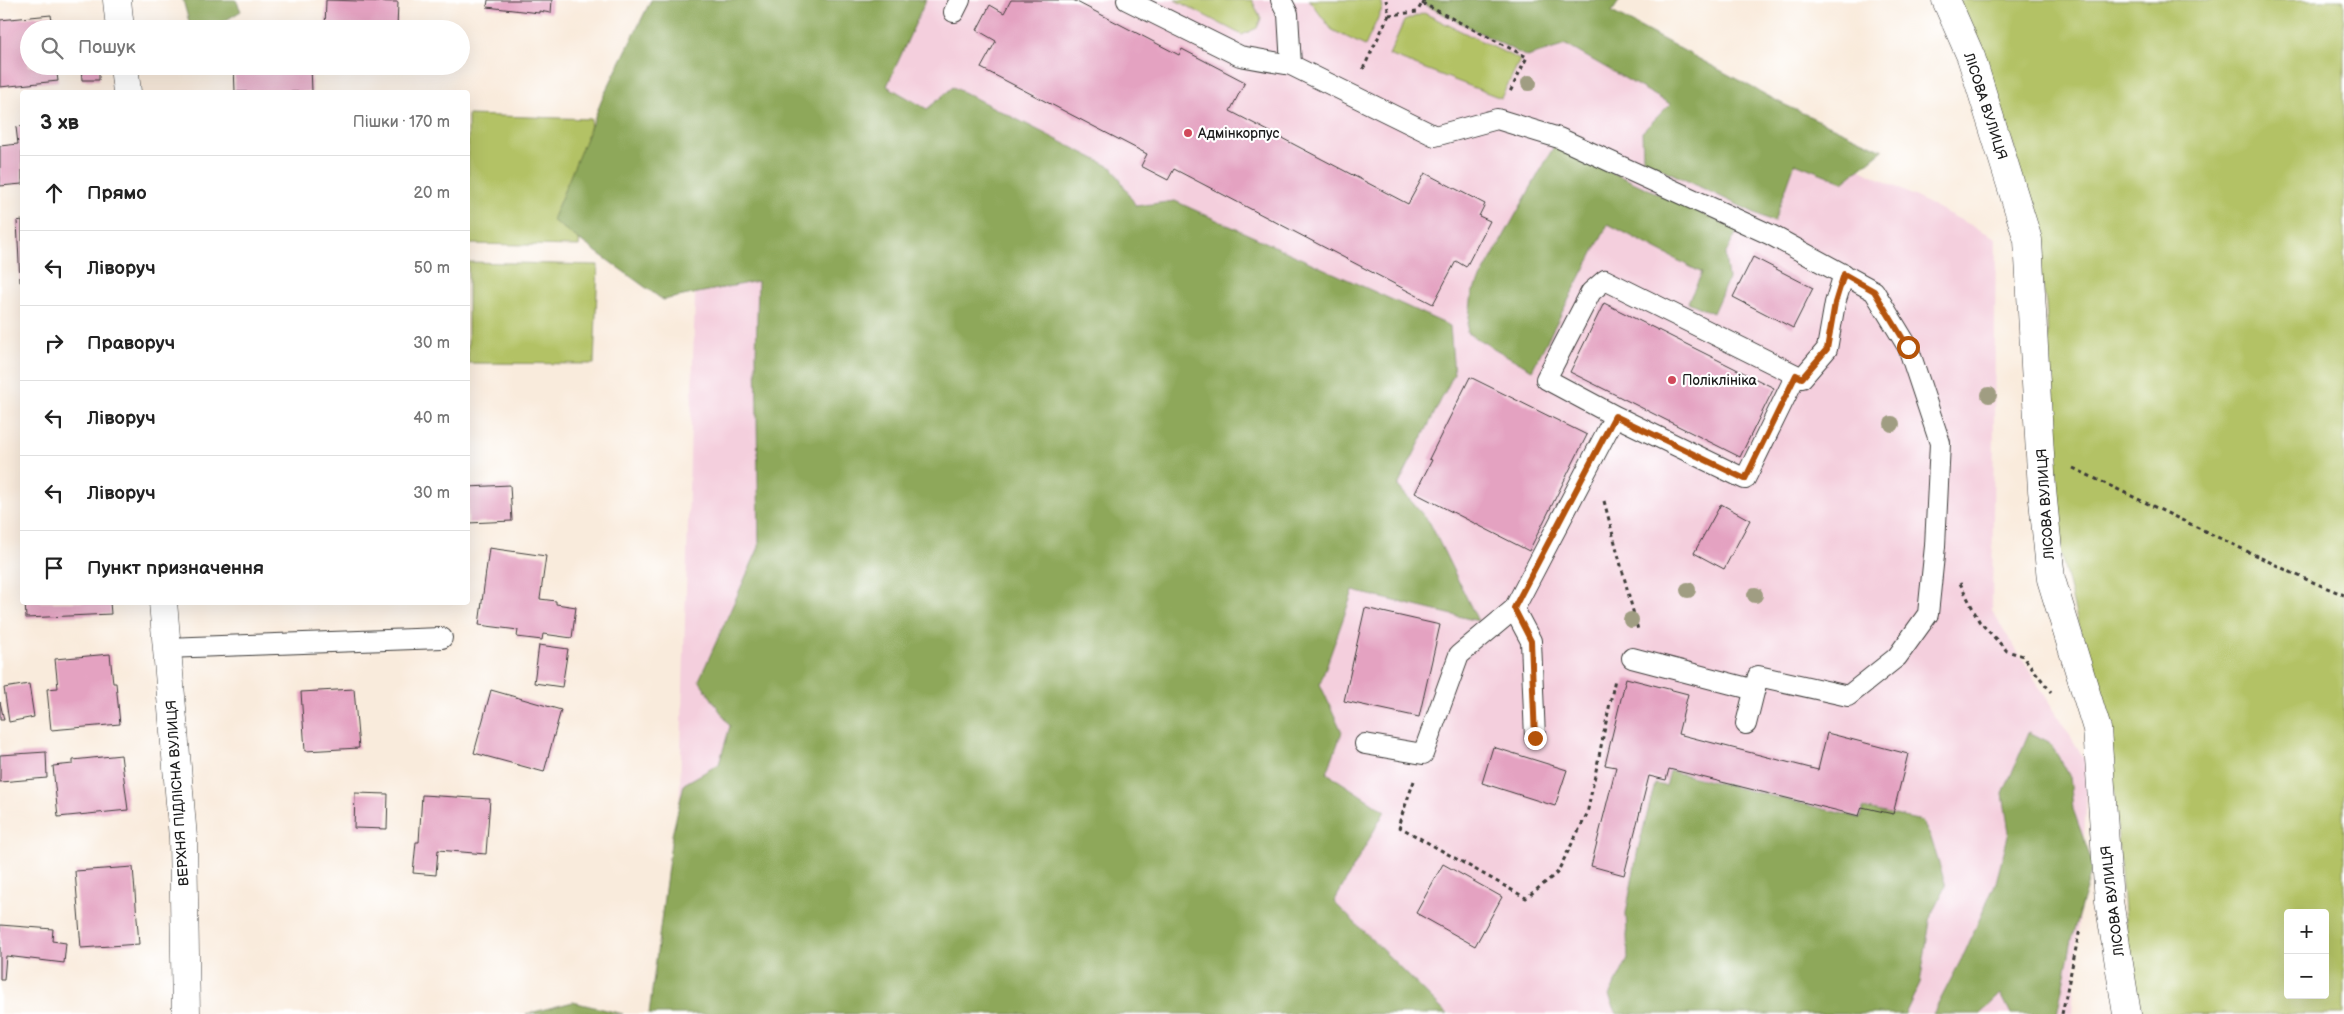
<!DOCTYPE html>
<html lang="uk">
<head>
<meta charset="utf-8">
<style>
  :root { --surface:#fff; --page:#f2f2f2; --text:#222; --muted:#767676; --line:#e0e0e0 }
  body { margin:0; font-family:"Balsamiq Sans",sans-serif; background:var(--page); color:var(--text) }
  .controls { position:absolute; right:15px; bottom:15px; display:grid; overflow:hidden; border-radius:5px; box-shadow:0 5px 20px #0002 }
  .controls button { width:45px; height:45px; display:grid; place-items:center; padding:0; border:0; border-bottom:1px solid var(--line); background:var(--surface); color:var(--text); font:25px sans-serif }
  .stop { position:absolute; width:15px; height:15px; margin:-11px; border:4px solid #b45309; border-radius:50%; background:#fff }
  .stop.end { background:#b45309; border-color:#fff; box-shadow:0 1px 5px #0008 }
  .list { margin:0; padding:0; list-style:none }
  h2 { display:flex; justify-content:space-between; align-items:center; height:65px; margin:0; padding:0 20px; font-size:21px }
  h2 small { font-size:16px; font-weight:400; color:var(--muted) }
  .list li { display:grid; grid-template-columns:32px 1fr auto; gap:15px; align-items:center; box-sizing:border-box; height:75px; padding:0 20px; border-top:1px solid var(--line) }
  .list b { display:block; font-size:19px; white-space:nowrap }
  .list em { font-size:16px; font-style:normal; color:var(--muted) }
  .icon { flex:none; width:28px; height:28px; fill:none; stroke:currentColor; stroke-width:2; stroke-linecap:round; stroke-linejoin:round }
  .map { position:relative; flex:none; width:2344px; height:1014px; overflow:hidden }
  .search { position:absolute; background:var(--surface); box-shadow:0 5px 20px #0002; left:20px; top:20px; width:450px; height:55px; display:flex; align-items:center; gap:12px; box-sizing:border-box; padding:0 18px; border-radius:28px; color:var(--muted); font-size:19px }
  .panel { position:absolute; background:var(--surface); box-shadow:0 5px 20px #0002; left:20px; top:90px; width:450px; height:515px; border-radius:5px }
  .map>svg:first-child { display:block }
  .built { fill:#f4cfdd }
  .green { fill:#b3c265; stroke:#686f40; fill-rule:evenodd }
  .forest { fill:#8ea85a; stroke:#55623b }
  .building { fill:#e4a2c1 }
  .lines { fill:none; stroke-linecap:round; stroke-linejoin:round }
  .lane-casing { stroke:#3d3b39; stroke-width:22 }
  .street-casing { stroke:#3d3b39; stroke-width:29 }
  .path { stroke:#3d3b39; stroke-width:3; stroke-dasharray:4 4; stroke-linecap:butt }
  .lane { stroke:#fff; stroke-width:20 }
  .street { stroke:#fff; stroke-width:28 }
  .tree { fill:#a09d82 }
  .route { stroke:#b45309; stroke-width:6 }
  .poi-dot { fill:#d1495b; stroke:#fff; stroke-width:2 }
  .labels { text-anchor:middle; stroke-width:4.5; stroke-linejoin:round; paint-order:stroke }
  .street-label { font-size:14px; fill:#1c1c1c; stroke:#fff }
  .poi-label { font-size:14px; fill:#1c1c1c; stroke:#fff; text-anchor:start }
</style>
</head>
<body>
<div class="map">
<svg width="2344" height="1014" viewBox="0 0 2344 1014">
  <rect width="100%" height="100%" fill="#fff"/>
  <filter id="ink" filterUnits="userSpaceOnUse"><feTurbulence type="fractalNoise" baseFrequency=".02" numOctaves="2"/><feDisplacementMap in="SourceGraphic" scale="10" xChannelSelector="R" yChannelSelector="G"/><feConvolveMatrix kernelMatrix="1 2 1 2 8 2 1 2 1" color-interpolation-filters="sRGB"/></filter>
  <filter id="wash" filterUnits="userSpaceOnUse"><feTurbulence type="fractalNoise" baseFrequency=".0096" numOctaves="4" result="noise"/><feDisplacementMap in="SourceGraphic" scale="20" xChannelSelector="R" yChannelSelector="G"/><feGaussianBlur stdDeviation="1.12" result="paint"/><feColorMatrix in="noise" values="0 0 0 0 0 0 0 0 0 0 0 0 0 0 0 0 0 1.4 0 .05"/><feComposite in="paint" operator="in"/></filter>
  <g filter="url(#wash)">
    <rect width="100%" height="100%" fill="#f9ebdc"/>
    <path class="built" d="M704,0H1530L1996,238L1992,611L2089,766L2072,1014H673Z"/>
    <path class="green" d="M1175,0H1252L1261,19L1257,28L1242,35Z
      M1309,0H1381L1383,7L1365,46L1332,30Z
      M1956,0H2344V1014H2140L2129,969L2111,757L2059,546L2046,303L2014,148ZM2288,913H2325V995H2288Z
      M1424,13L1520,60L1501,98L1389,55L1404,21Z
      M468,115L591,119L579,246L468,244Z
      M468,262L598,265L594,364L468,363Z"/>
    <path class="forest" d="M183,0H236L241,11L218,25L191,29Z
      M651,0H926L887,86L927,109L953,87L1113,168L1136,206L1175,201L1450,326L1454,374L1398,486L1430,523L1478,621L1353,591L1320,684L1342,732L1327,773L1385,811L1334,902L1447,1014H649L672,835L684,784L719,764L730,726L699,680L759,547L756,355L758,281L663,300L552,220L603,97Z
      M1424,0H1620L1612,12L1783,104L1883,150L1843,182L1795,163L1774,222L1643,160L1642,132L1670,104L1566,45L1527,57L1422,3Z
      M1554,146L1738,230L1725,255L1728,279L1713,313L1688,302L1702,273L1608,224L1532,370L1467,333L1472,293Z
      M2029,732L2049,742L2070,775L2073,809L2093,865L2074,930L2057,1014H2011L2001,994L1980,1014H1933L1965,952L1996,882L2009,832L2003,794Z
      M1670,771L1860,818L1863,808L1922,821L1931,838L1946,886L1931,915L1920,983L1905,1014H1617L1609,996L1628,959L1626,913L1638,849L1655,784L1666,786Z
      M573,1002L623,1014H526Z"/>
    <g id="blocks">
      <path class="building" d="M326,0L398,2L397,29H325Z
        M488,0H552L551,13L539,11V13L487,7Z
        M1011,0H1073L1179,55L1182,49L1245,82L1230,111L1408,204L1425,173L1485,204L1479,216L1490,221L1466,267L1456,261L1433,304L1174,169L1168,180L1141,166L1147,154L981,68L996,41L977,30L990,5L1004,13Z
        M51,15L53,29H29V66H56L58,81L0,87V20Z
        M298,23V29H233V26Z
        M81,66H99V80H82Z
        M234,66H311L312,92H235Z
        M22,126V184L0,186V146L18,144L16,127Z
        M22,220V282H20L17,221Z
        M1753,257L1813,288L1793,328L1733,297Z
        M1604,303L1774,388L1740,457L1570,372Z
        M1470,377L1587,435L1529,551L1415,493L1432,460L1429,459Z
        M510,485L512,521L468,523V487Z
        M1721,504L1750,520L1724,569L1694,553Z
        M489,548L546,556L540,599L556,601V604L576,607L572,638L543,634L542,640L517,637L518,630L479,625Z
        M25,602H110L111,614L26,618Z
        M1365,608L1440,625L1419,717L1344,701Z
        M539,645L568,649L562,687L534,683Z
        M110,654L113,683H116L120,724L51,730L47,689L58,688L55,659Z
        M1626,678L1688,694L1678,734L1818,770L1827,733L1908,754L1893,814L1862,807L1859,816L1669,769L1666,780L1649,776L1624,875L1591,866L1616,767L1605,765Z
        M29,684L34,717L9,722L4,688Z
        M354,689L359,748L305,751L301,692Z
        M491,690L561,710L544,772L474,753Z
        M0,702L4,720H0Z
        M1493,747L1567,770L1555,806L1482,783Z
        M46,752L47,778L0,782V755Z
        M121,755L128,810L58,817L53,766L73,764V760Z
        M355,793L388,794L387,829L354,828Z
        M422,795L490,799L486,854L438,850L436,875L413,873L416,842H419Z
        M1443,864L1502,897L1475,946L1416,913Z
        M133,867L139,944L81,948L75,871Z
        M0,925L53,929L52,941L66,943L64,963L6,956L4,980H0Z"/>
    </g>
  </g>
  <g filter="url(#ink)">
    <use href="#blocks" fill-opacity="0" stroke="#3d3b39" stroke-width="1"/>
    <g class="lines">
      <g class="lane-casing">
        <path id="lane" d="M1127,0L1240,56L1291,65
          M1281,0L1288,14L1291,65L1435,136L1497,119L1559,138L1771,235L1874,291L1908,347L1940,443L1935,546L1928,614L1897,657L1848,696L1758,676L1746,724
          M954,12L960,0
          M1615,416L1745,479L1796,375
          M1514,609L1531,641L1535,738
          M166,648L442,638
          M1632,658L1755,690
          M1365,744L1423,754L1459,655L1514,609L1615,416L1546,379L1591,292L1605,280L1802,378L1827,349L1835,303L1844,274"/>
      </g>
      <g class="street-casing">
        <path id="street" d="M117,0L120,29
          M1946,0L1971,57L2028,240L2042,490L2051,579L2097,729L2109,901L2127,1014
          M124,66L127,92
          M163,602L183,838L186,1014"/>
      </g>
      <path class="path" d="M1422,3L1527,57L1509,94
        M1389,15L1417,12L1424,0
        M1363,69L1389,15L1386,0
        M2073,468L2303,578L2344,595
        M1604,501L1638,630
        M1960,583L1979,621L2007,651L2023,656L2051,692
        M1414,781L1398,826L1526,898L1557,873L1587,814L1615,679
        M2062,1014L2080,929"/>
      <use href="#lane" class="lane"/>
      <use href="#street" class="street"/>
    </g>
    <g class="tree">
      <circle cx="1529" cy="83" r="8"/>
      <circle cx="1989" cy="395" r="8"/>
      <circle cx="1892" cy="424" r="8"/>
      <circle cx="1688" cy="590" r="8"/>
      <circle cx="1755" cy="595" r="8"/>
      <circle cx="1631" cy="620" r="8"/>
    </g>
  </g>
  <g class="lines" filter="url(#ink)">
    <path class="route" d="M1535,738L1531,641L1514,608L1615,416L1745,479L1796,375L1802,378L1827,349L1835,303L1844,274L1874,291L1908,347"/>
  </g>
  <g class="poi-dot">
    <circle cx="1188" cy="133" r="5"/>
    <circle cx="1672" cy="380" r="5"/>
  </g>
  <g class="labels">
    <g class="street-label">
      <text transform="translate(1986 106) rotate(72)" y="5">ЛІСОВА ВУЛИЦЯ</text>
      <text transform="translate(2045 504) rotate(-94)" y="5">ЛІСОВА ВУЛИЦЯ</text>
      <text transform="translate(177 793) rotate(-94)" y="5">ВЕРХНЯ ПІДЛІСНА ВУЛИЦЯ</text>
      <text transform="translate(2112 901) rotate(-97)" y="5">ЛІСОВА ВУЛИЦЯ</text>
    </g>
    <g class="poi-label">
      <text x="1198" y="138">Адмінкорпус</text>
      <text x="1682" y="385">Поліклініка</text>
    </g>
  </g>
</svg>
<div class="controls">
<button>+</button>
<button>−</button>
</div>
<div class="stop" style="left:1908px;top:347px"></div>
<div class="stop end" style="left:1535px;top:738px"></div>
<div class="search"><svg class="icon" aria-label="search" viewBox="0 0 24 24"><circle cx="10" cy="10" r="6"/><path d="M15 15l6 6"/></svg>Пошук</div>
<section class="panel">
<h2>3 хв<small>Пішки · 170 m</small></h2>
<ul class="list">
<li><svg class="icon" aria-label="ahead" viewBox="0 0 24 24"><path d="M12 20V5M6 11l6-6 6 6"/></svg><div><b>Прямо</b></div><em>20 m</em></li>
<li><svg class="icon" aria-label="left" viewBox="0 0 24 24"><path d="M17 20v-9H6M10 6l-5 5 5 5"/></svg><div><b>Ліворуч</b></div><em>50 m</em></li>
<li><svg class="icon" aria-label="right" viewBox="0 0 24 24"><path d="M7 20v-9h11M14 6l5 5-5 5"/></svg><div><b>Праворуч</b></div><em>30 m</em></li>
<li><svg class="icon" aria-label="left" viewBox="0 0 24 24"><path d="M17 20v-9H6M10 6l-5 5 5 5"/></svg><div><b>Ліворуч</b></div><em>40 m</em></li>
<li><svg class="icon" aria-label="left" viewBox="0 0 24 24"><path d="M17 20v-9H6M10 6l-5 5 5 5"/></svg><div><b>Ліворуч</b></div><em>30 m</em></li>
<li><svg class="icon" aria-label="arrive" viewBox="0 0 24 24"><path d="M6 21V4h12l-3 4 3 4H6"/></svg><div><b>Пункт призначення</b></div></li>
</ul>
</section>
</div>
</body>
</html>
